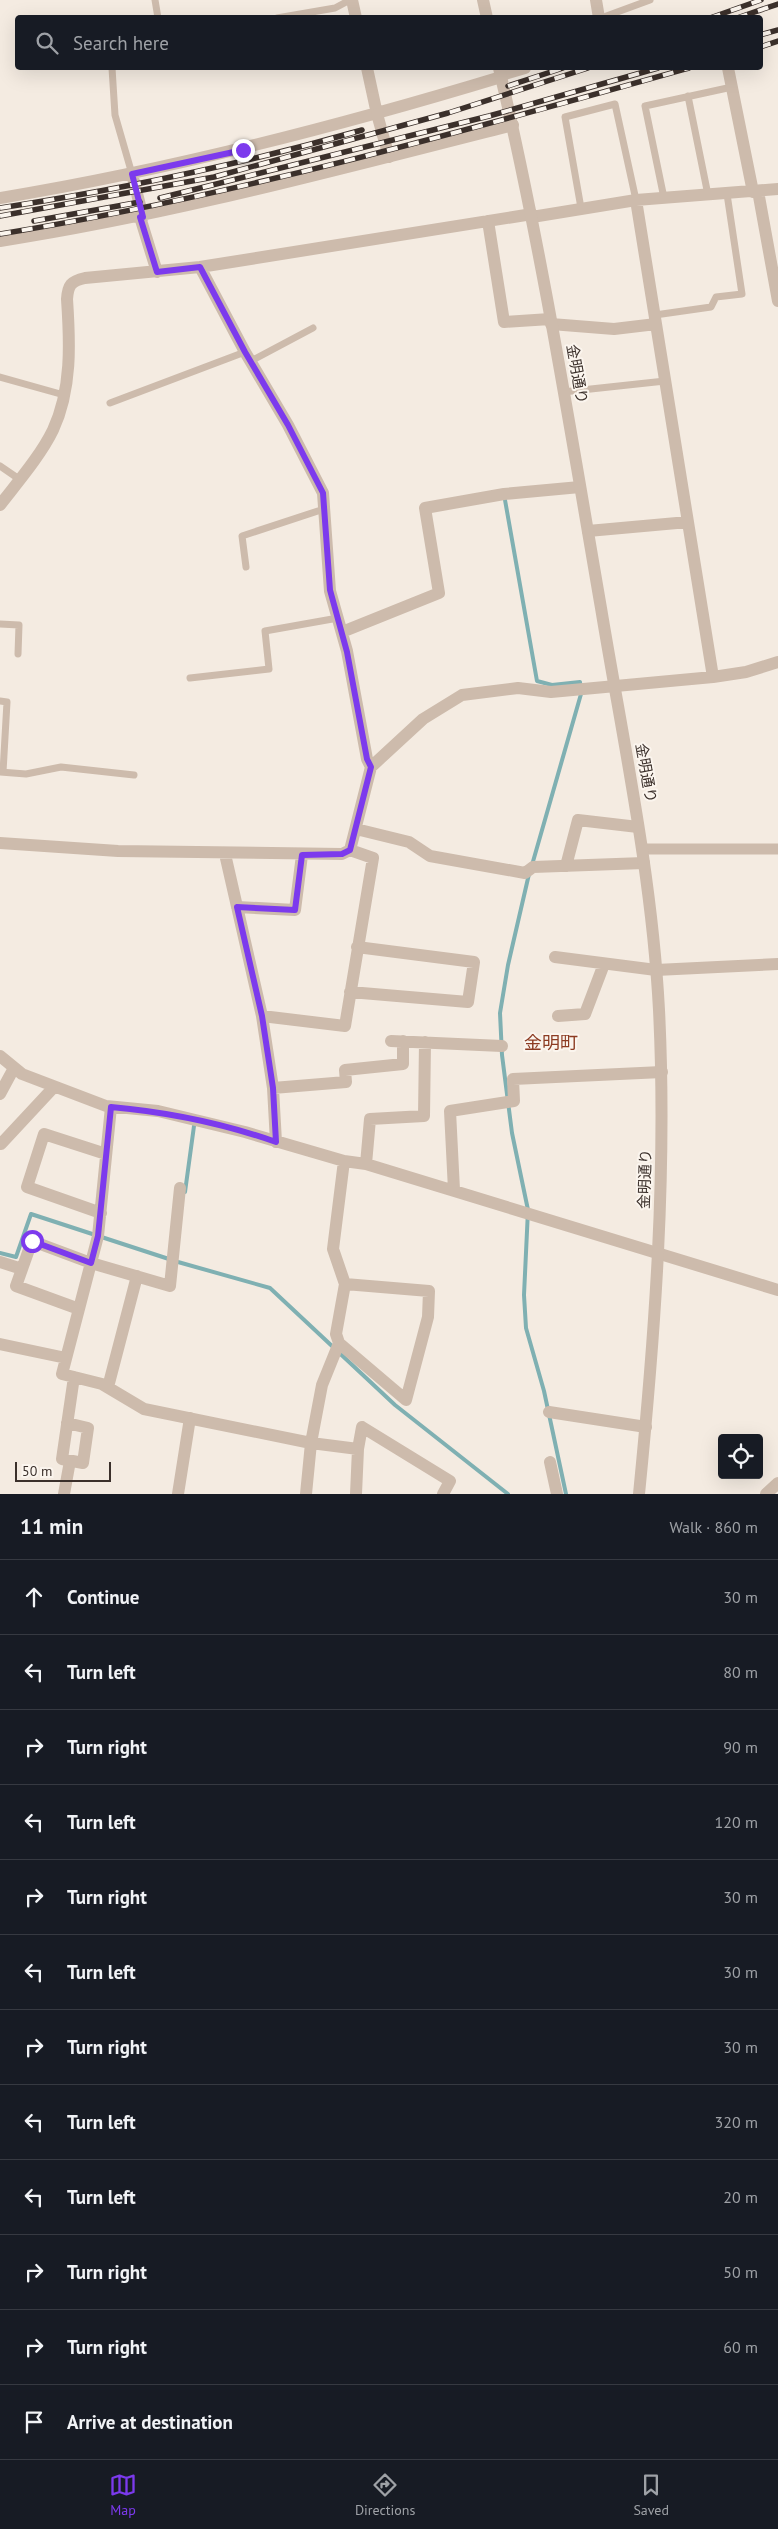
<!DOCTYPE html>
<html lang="en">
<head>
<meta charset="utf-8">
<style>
  :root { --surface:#171b24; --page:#242831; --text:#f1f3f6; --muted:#9ea1a6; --line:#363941; --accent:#7c3aed }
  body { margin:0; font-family:"PT Sans","Noto Sans JP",sans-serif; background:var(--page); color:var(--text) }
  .controls { position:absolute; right:15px; bottom:15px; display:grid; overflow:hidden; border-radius:5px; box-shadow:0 5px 20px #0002 }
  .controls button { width:45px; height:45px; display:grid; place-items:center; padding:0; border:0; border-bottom:1px solid var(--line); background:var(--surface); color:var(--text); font:25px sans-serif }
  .scale { position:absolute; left:15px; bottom:12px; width:96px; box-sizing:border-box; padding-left:5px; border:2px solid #3b302b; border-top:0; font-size:14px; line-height:18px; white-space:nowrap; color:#3b302b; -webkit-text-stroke:4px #fbf5ee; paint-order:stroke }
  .stop { position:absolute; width:15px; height:15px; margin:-11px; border:4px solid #7c3aed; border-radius:50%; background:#fff }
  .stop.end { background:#7c3aed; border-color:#fff; box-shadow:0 1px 5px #0008 }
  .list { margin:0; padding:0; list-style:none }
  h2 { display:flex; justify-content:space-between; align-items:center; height:65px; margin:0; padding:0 20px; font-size:21px }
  h2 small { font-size:16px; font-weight:400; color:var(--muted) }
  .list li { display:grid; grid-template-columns:32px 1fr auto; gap:15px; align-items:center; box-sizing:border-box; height:75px; padding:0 20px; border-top:1px solid var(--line) }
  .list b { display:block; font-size:19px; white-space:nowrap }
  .list em { font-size:16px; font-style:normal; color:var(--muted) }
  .icon { flex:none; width:28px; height:28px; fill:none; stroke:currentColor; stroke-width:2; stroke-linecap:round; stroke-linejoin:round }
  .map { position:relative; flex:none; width:778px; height:1494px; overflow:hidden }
  .search { position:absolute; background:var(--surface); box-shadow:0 5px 20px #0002; left:15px; right:15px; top:15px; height:55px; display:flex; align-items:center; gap:12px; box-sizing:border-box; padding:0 18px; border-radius:5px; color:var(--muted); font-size:19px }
  .sheet { height:965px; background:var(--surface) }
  nav { display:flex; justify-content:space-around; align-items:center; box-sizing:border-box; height:70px; border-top:1px solid var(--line); background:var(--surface); font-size:14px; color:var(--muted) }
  nav a { display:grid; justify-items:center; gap:2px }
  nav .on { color:var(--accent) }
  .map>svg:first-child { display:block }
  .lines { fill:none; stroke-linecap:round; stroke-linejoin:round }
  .stream { stroke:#7fb0b2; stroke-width:4 }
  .service { stroke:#cdbbac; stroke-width:7 }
  .pedestrian { stroke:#cdbbac; stroke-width:11 }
  .minor { stroke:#cdbbac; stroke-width:12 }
  .tertiary { stroke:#cdbbac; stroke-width:12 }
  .rail-casing { stroke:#3b302b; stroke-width:5.5 }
  .rail { stroke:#fbf5ee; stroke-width:4; stroke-dasharray:11; stroke-linecap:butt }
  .route { stroke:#7c3aed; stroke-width:6 }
  .labels { text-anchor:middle; stroke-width:4; stroke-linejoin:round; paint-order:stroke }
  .street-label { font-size:15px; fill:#3b302b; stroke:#fbf5ee }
  .quarter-label { font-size:18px; fill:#8c3b22; stroke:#fbf5ee }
</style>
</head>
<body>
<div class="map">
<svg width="778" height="1494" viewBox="0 0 778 1494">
  <rect width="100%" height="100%" fill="#f4ebe1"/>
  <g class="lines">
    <path class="stream" d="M505,500L537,681L552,685L580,682L581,694L532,865
      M529,874L508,965L500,1013L502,1055L512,1133L528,1210L524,1295L526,1328L544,1391L566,1494
      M185,1192L194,1126
      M0,1253L16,1257L31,1214L178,1262L270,1288L395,1405L508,1494"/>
    <path class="service" d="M155,0L158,18
      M277,18L335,8L350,0
      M601,18L650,0
      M112,68L115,115L132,174
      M688,96L708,195
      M664,198L645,106L732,87
      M581,208L565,117L615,104L636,200
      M655,315L711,307L716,297L742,294L727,194
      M251,361L313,328
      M0,377L64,395
      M563,392L665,381
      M110,403L245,352
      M0,466L19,479
      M246,567L242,536L324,509
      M0,624L19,625L18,654
      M190,678L269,669L265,631L338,618
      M0,701L7,702L3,772
      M0,772L26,774L61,767L134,775"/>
    <path class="pedestrian" d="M643,849H778"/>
    <path class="minor" d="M352,0L356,18
      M596,0L599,18
      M367,68L377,114
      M728,68L753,192
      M501,75L525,68
      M132,174L143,217
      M758,191L778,301
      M0,198C170,170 336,127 501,77
      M636,200L713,677
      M140,217L157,272
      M532,217L636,200L778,189
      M488,221L504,322L550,319
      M0,241C174,214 342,168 513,125
      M551,324L614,329L656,324
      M0,505C17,483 41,455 53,430C72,389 70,343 67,299C68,285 71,281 85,278L200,267L532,214
      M588,531L688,522
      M342,632L439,593L425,508L504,494L580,487
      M371,767L423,719L462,695L518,688L551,692L713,677L746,672L778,662
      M356,829L409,842L430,856L525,873L533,867L644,863
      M0,843L118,851L342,854L350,850L371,767L367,759L347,651L330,591L323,493L288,425L245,352L200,267
      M225,854L262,1016L273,1088L276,1142
      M566,866L578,820L638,827
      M237,907L295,910L302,855
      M555,957L656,970L778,964
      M350,992L468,1002L474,962L357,947
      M262,1016L345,1026L373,858L350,850
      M558,1016L585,1014L604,964
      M391,1041L502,1046
      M0,1056L22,1074L106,1106L158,1111L245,1132L344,1161L366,1164L778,1290
      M273,1088L346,1082L345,1070L403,1064V1041
      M0,1094L14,1068
      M111,1107L98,1236L62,1374L102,1384L144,1409L311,1443L358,1449
      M1,1144L54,1087
      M344,1161L333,1249L345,1284L336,1334L339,1343L406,1400L428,1317L429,1291L345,1284
      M366,1164L370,1119L424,1116L425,1042
      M454,1190L450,1111L514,1101L513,1079L662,1072
      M101,1213L27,1187L44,1134L106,1154
      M0,1262L22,1269
      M79,1309L16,1286L32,1241L91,1263L170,1286L180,1188
      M0,1344L66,1358
      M108,1387L137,1276
      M549,1412L646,1427
      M67,1423L88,1428L83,1463L62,1459L74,1377
      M550,1462L557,1494
      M64,1494L70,1461
      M178,1494L190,1418
      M306,1494L311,1443L322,1385L339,1343
      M356,1494L358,1449L362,1427L450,1481L443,1494"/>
    <path class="tertiary" d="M483,0L487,18
      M499,68C541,246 570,428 601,608C623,741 652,875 659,1010C667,1171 655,1333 639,1494
      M377,114L389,157
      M766,1494L778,1483"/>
    <g class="rail-casing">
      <path id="rail" d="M710,18L761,0
        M737,18L778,4
        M760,35L778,30
        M760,47L778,41
        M508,86L563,68
        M160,198L489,116L658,68
        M0,208C122,189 243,164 362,130
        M0,216L214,177L448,113L588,68
        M34,221L140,202
        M0,234C234,196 461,132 689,68"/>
    </g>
    <use href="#rail" class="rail"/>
  </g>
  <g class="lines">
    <path class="route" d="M32,1241L91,1263L98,1236L111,1107C167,1112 222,1123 276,1142L273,1088L262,1016L237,907L295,910L302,855L342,854L350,850L371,767L367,759L347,652L330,590L323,493L288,425L245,352L200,267L157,272L140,217H143L132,174L243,150"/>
  </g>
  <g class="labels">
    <g class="street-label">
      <text transform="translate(577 374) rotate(80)" y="5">金明通り</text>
      <text transform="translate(646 773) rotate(80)" y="5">金明通り</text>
      <text transform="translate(645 1179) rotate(-88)" y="5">金明通り</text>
    </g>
    <g class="quarter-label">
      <text x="551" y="1049">金明町</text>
    </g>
  </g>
</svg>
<div class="controls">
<button><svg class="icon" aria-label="locate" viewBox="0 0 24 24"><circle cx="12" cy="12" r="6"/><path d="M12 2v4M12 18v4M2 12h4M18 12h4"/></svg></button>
</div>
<div class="scale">50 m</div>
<div class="stop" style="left:32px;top:1241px"></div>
<div class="stop end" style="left:243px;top:150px"></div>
<div class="search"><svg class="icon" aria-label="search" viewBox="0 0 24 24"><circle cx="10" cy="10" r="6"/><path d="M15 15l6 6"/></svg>Search here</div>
</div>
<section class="sheet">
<h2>11 min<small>Walk · 860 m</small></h2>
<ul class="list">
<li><svg class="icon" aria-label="ahead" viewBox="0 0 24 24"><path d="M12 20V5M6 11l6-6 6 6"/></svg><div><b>Continue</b></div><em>30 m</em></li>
<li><svg class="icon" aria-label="left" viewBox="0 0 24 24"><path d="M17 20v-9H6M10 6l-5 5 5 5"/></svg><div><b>Turn left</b></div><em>80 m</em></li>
<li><svg class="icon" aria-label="right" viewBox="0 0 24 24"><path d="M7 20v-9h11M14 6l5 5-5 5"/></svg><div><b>Turn right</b></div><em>90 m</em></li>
<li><svg class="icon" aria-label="left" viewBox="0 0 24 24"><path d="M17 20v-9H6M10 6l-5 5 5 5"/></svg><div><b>Turn left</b></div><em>120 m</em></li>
<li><svg class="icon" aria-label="right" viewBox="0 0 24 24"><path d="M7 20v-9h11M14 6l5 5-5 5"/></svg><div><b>Turn right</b></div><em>30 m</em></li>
<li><svg class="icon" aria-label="left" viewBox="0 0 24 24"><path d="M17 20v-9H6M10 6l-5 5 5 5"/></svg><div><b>Turn left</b></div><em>30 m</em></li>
<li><svg class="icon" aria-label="right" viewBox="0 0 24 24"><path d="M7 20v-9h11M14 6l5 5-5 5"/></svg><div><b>Turn right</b></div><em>30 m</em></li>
<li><svg class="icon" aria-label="left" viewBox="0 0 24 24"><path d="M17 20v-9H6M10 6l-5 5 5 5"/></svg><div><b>Turn left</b></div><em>320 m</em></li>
<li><svg class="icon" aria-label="left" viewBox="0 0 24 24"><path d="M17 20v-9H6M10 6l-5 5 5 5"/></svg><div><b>Turn left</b></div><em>20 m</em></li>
<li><svg class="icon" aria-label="right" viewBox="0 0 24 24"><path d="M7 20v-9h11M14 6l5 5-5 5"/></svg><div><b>Turn right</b></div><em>50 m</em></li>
<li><svg class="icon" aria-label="right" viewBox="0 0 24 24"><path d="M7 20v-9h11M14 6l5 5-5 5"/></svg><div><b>Turn right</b></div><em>60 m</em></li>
<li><svg class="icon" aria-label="arrive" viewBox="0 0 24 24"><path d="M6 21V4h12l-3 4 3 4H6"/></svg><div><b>Arrive at destination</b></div></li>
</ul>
</section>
<nav>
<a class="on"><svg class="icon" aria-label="map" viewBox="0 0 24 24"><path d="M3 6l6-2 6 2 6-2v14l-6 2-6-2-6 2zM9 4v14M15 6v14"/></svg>Map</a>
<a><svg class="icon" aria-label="directions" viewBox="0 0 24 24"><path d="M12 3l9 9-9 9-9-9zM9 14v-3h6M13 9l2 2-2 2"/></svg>Directions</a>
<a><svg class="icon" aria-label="saved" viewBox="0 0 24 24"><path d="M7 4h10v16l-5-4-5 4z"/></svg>Saved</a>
</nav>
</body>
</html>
